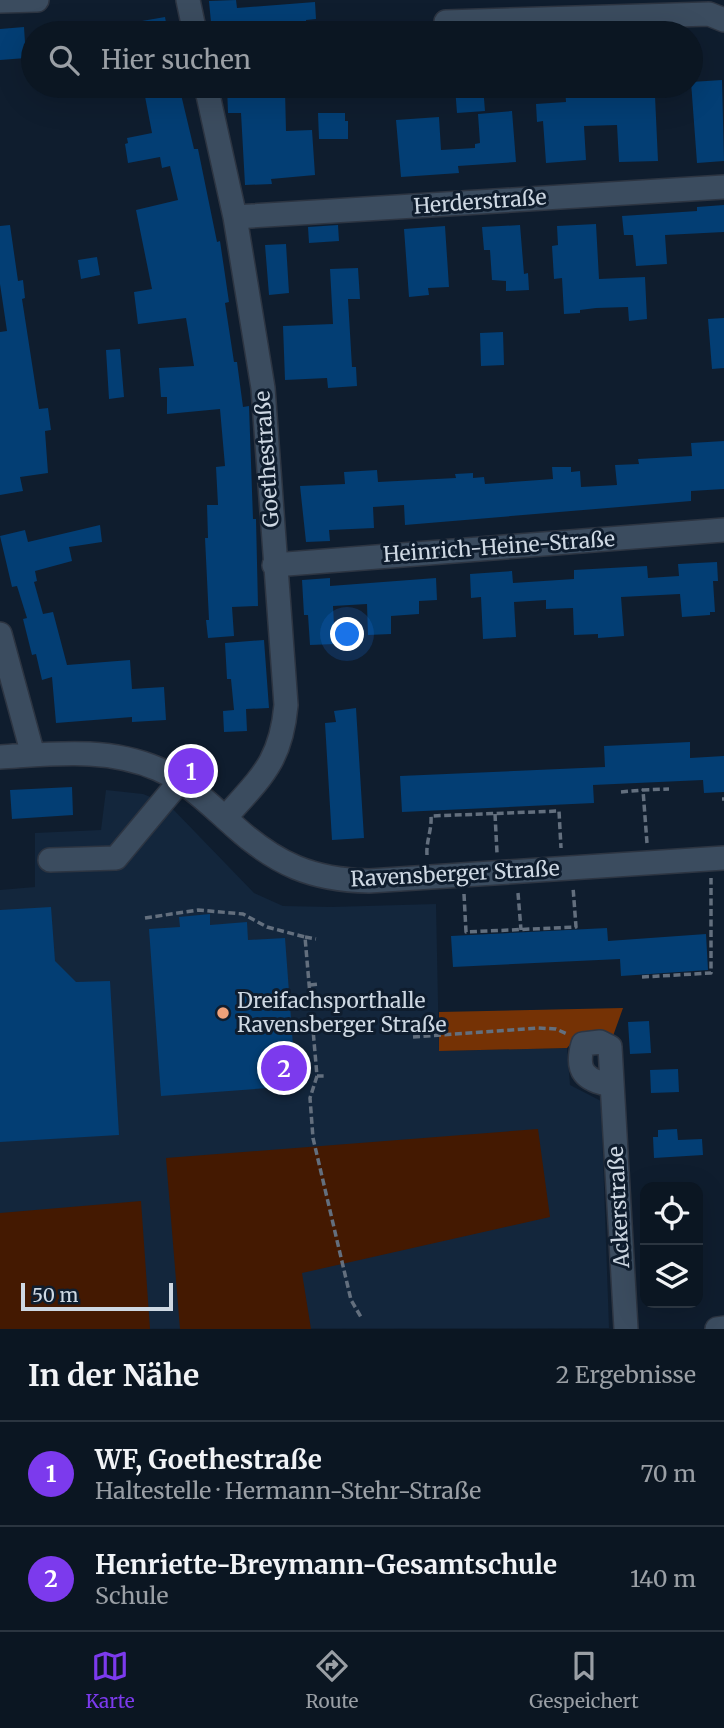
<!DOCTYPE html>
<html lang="de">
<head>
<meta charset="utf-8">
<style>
  :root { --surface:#0b1622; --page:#141f2a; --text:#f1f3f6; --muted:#9a9fa5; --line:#2b3540; --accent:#7c3aed }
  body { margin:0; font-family:Merriweather,serif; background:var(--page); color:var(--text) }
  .controls { position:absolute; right:21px; bottom:21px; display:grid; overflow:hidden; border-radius:14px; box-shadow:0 7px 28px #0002 }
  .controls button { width:63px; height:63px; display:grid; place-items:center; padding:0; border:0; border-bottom:2px solid var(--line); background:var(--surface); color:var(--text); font:35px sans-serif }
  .scale { position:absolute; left:21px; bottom:18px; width:152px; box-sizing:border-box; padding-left:7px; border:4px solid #ced8e3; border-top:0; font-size:19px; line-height:24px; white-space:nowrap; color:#ced8e3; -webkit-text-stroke:5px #0f1d2e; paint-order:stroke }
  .you { position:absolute; left:348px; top:635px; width:24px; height:24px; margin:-18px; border:5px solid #fff; border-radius:50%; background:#1a73e8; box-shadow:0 0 0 10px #1a73e833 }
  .badge { display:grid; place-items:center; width:46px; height:46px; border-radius:50%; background:var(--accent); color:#fff; font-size:23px; font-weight:700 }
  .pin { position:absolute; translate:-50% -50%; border:4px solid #fff; box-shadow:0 2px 7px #0006 }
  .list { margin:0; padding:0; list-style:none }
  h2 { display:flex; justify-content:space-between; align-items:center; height:91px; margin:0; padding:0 28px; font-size:30px }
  h2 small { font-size:23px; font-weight:400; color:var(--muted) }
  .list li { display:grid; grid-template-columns:46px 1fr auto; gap:21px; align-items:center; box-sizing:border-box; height:105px; padding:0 28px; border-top:2px solid var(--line) }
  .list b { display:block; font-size:26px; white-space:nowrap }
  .list p { margin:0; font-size:23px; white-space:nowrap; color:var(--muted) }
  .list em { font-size:23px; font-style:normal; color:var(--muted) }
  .icon { flex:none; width:38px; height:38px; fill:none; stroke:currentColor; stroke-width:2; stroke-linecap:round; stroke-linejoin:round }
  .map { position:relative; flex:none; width:724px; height:1329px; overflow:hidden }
  .search { position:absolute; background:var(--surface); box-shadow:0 7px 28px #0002; left:21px; right:21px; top:21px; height:77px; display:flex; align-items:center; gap:18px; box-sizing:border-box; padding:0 24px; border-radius:38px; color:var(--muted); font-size:26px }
  .sheet { height:301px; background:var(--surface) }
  nav { display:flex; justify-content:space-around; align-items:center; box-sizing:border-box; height:98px; border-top:2px solid var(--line); background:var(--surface); font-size:19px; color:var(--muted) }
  nav a { display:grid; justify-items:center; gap:4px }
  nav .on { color:var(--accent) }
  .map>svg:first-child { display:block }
  .built { fill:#13263c }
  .green { fill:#441901 }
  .forest { fill:#753205 }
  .building { fill:#033e74 }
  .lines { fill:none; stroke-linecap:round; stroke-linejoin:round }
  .minor-casing { stroke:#2d3542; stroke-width:26 }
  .path { stroke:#636f7e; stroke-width:3.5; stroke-dasharray:7 3.5; stroke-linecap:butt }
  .minor { stroke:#3b4c5f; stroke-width:23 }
  .poi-dot { fill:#f0a27a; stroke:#0f1d2e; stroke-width:2.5 }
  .labels { text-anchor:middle; stroke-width:6; stroke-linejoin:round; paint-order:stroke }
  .street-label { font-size:21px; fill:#ced8e3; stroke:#0f1d2e }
  .poi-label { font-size:21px; fill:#ced8e3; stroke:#0f1d2e; text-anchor:start }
</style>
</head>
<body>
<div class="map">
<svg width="724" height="1329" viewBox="0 0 724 1329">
  <rect width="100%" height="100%" fill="#0f1d2e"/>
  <path class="built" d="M106,790L143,794L168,804L254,893L283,906L331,907L436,904L439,1051L567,1048L570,1085L601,1101L609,1328L0,1329V890L35,887V833L101,830Z"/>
  <path class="green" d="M538,1129L550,1217L302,1273L311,1329H180L166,1158Z
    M141,1201L150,1329H0V1213Z"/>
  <path class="forest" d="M623,1008L613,1036H578L567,1048L439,1051V1012Z"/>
  <path class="building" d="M236,0L237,8L315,2L316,19L306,20L307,33H212L209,1Z
    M165,17L168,33H120L119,25Z
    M24,27L26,58L0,60V29Z
    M722,80L724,161L697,163L691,82Z
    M143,86H179L194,149H198L217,242L220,241L229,302L225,303L234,362H237L243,407L249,406L253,519H256L258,606L232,607L234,636L208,638L206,620H209L205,538H208L207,505H218L216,467L225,466L220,409L167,414V397H161L159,368L194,366L186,318L138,324L134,292L152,289L136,210L178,200L170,166L162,168L160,157L128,163L125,144L128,143L127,138L152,133Z
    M227,86H265L266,90H285L286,131L312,130L315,175L271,179L272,184L245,185L241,113H228Z
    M483,86L485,111L457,113L455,87Z
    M595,86V89L636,87L637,97L655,96L658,161L619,162L617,125L584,126L586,160L546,163L543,121L537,122L536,104L566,102L565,88Z
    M512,111L516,162L458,166L459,173L401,177L396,120L439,117L441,150L475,148V144L480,143L478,114Z
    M318,113H345V121H348V139H319Z
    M724,205V232L665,235L667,264L636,266L633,235H624L622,216L697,211V207Z
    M596,224L599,279L645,277L647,319L629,321L628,307L596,308L580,310V313L564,314L562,278L554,279L552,246L558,245L557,226Z
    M10,225L18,281L23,280L25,298L22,299L39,409L48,408L51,430L45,431L48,473L20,477L23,491L0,495V332L7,331L0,284V226Z
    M338,225L339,241L309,243L308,227Z
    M520,225L524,274L528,273L529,290L506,291V281L492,280L490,250H484L482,227Z
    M445,226L449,287L428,288L429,295L409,297L404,229Z
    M286,244L289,293L269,295L265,245Z
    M97,257L100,275L81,279L78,260Z
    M358,268L360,299H348L352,367H356L357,386L328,388L327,378L285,380L283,326L333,324L330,269Z
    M724,318V368L712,369L708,319Z
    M503,332L504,365L481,366L480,333Z
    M120,349L124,397L109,399L106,350Z
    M724,441V489L691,491V501L405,525L404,505L373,507L374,528L329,530L330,541L306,542L300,486L345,484L344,472L377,470L378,482L456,478L455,474L473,473V478L484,477L485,484L553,479L552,467H571V472L580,471L581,487L617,485L615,465L639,464L638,459L692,456L691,443Z
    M100,525L102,542L69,547L72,561L35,571L37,581L34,582L43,614L53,612L67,665L130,660L132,689L164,687L166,720L132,722V717L56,723L52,677L42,680L36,654L32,655L23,619L27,618L17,586L12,587L0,536L25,530L28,542Z
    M717,562L718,581H713L715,612H710V615L682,617L680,594L621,597L624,636L598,638V634L574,635L573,608L546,609V600L514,602L516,637L483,639L481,597L471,598L470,574L512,571L513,583L574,579V570L647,566L648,578L679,576L678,564Z
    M330,578V586L436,578L437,600L419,601V614L391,616V634L368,635L367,604L333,606L335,644L310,645L308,615H304L302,580Z
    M264,640L269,708L246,709L247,731L224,732L223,711L234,710L231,679H227L225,643Z
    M356,708L364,838L332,840L325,723L336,722L334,711Z
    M690,742V758L724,756V792L704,793L703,780L593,785L594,803L402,812L400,776L605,767L604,746Z
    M72,787L73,815L12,819L10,790Z
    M51,907L55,961L76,982L110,981L119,1135L0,1142V910Z
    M210,914V925L247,922L248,940L285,938L296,1086L161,1096L149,929L180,927L179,917Z
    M607,928L608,941L706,934L708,970L621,976L620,959L453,967L451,936Z
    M649,1021L651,1053L630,1054L628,1022Z
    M678,1069L679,1092L651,1093L650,1070Z
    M677,1129L678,1140L702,1139L703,1155L654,1158L653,1137H658V1130Z"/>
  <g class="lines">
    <g class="minor-casing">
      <path id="minor" d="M188,0L195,33
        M0,1L37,0
        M446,22L709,14L724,20
        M206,86L235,217L263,388L286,705C281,762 261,777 225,818
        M235,217L724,187
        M274,565L724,530
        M0,634L33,755
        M0,757C53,754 108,747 158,769C188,782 210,805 234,826C276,864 312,880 369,881L724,858
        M50,860L116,858L180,781
        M612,1085C585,1081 575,1071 583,1044L600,1042L610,1047L626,1329
        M717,1329L724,1328"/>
    </g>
    <path class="path" d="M621,792L643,790
      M722,799H724
      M495,814L497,853
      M647,843L643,790L669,789
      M427,855C426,841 432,830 431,816L559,811L561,848
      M518,893L521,930
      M464,894L466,932L576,927L573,887
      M145,918L198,910L243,914L267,927L305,937L317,1076H326
      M305,937L316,939
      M642,977L711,973V878
      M310,985L319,984
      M313,1031L323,1030
      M413,1037L538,1028L556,1029L567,1034
      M317,1076L310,1098L313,1138L351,1300L361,1317"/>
    <use href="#minor" class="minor"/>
  </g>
  <circle class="poi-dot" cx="223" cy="1013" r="7"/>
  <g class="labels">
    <g class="street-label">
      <text transform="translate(480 202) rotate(-4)" y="7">Herderstraße</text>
      <text transform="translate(267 459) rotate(-94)" y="7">Goethestraße</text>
      <text transform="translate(499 547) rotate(-4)" y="7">Heinrich-Heine-Straße</text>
      <text transform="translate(455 874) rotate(-3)" y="7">Ravensberger Straße</text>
      <text transform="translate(619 1207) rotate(-93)" y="7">Ackerstraße</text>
    </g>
    <g class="poi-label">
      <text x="237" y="1008">Dreifachsporthalle<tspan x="237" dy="24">Ravensberger Straße</tspan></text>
    </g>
  </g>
</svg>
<div class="controls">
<button><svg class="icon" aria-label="locate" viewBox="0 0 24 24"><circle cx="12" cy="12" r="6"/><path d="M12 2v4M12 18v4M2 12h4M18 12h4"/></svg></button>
<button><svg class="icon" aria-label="layers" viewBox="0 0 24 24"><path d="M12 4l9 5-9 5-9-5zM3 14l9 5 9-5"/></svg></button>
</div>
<div class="scale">50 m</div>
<div class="you"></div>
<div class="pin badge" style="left:191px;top:771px">1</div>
<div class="pin badge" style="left:284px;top:1068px">2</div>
<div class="search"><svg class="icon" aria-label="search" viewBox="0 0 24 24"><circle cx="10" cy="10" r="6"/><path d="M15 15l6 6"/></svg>Hier suchen</div>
</div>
<section class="sheet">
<h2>In der Nähe<small>2 Ergebnisse</small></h2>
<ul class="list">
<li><span class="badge">1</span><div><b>WF, Goethestraße</b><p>Haltestelle · Hermann-Stehr-Straße</p></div><em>70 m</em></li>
<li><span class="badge">2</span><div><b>Henriette-Breymann-Gesamtschule</b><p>Schule</p></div><em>140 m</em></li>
</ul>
</section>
<nav>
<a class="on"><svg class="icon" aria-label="map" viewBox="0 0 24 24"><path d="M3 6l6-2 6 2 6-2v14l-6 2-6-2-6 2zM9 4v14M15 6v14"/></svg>Karte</a>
<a><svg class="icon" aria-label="directions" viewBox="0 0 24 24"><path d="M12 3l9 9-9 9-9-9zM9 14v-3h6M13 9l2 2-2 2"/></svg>Route</a>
<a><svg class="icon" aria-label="saved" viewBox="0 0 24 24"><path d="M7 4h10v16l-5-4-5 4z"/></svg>Gespeichert</a>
</nav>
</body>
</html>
